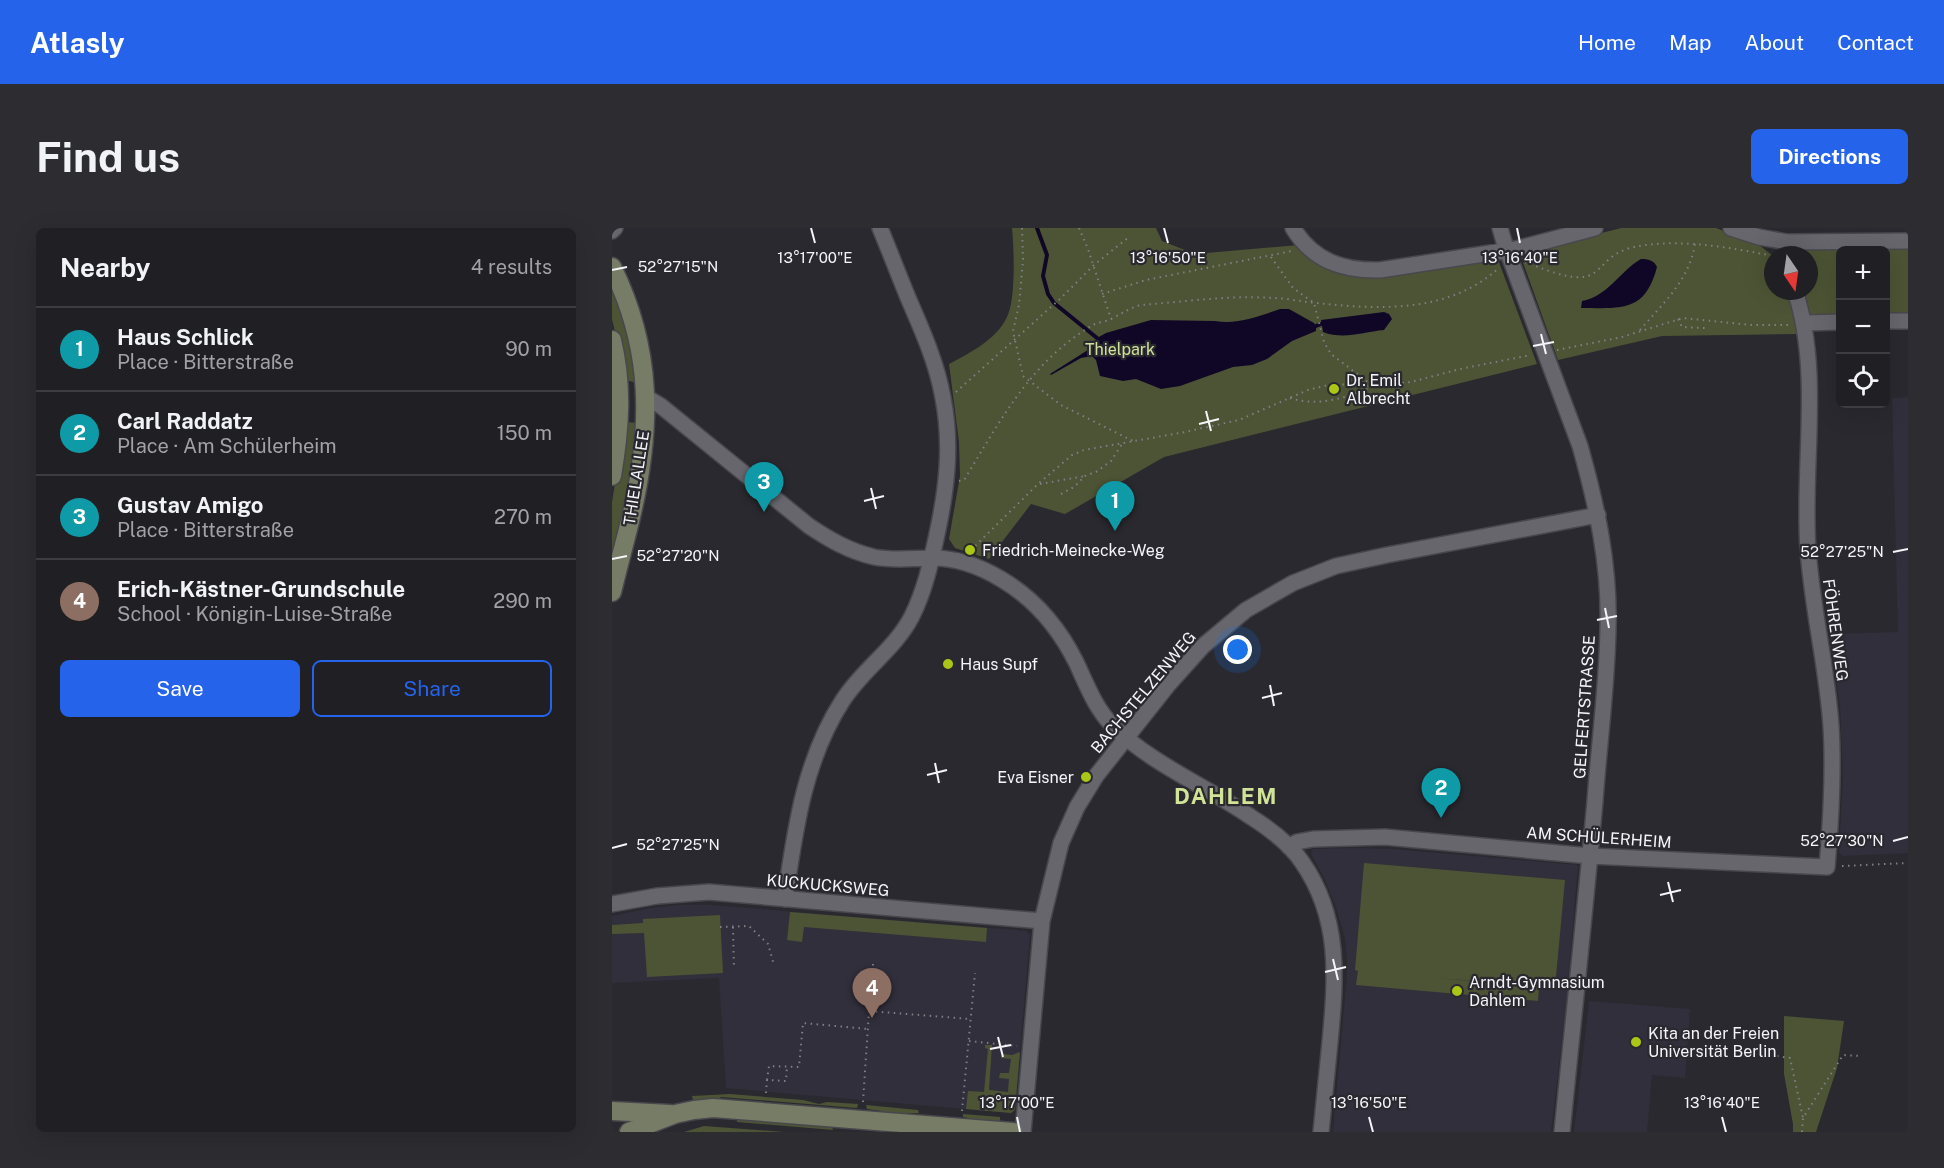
<!DOCTYPE html>
<html lang="en">
<head>
<meta charset="utf-8">
<style>
  :root { --surface:#201f23; --page:#2d2c30; --text:#f1f3f6; --muted:#a2a2a6; --line:#3d3d41; --accent:#2563eb }
  body { margin:0; font-family:"Public Sans",sans-serif; background:var(--page); color:var(--text) }
  .controls { position:absolute; right:18px; top:18px; display:grid; overflow:hidden; border-radius:9px; box-shadow:0 6px 24px #0002 }
  .controls button { width:54px; height:54px; display:grid; place-items:center; padding:0; border:0; border-bottom:2px solid var(--line); background:var(--surface); color:var(--text); font:30px sans-serif }
  .compass { position:absolute; left:1152px; top:18px; width:54px; height:54px; border-radius:50%; background:var(--surface); box-shadow:0 6px 24px #0002; rotate:167deg }
  .you { position:absolute; left:626px; top:422px; width:21px; height:21px; margin:-15px; border:4px solid #fff; border-radius:50%; background:#1a73e8; box-shadow:0 0 0 9px #1a73e833 }
  .badge { display:grid; place-items:center; width:39px; height:39px; border-radius:50%; background:var(--accent); color:#fff; font-size:20px; font-weight:700 }
  .pin { position:absolute; translate:-50% -50px; filter:drop-shadow(0 2px 3px #0008) }
  .pin::after { content:''; position:absolute; top:32px; width:21px; height:18px; background:inherit; clip-path:polygon(0 0,100% 0,50% 100%) }
  .list { margin:0; padding:0; list-style:none }
  h2 { display:flex; justify-content:space-between; align-items:center; height:78px; margin:0; padding:0 24px; font-size:26px }
  h2 small { font-size:20px; font-weight:400; color:var(--muted) }
  .list li { display:grid; grid-template-columns:39px 1fr auto; gap:18px; align-items:center; box-sizing:border-box; height:84px; padding:0 24px; border-top:2px solid var(--line) }
  .list b { display:block; font-size:22px; white-space:nowrap }
  .list p { margin:0; font-size:20px; white-space:nowrap; color:var(--muted) }
  .list em { font-size:20px; font-style:normal; color:var(--muted) }
  .actions { display:flex; gap:12px; padding:18px 24px }
  .actions a { flex:1; padding:14px 0; border:2px solid var(--accent); border-radius:9px; text-align:center; font-size:21px; color:var(--accent) }
  .actions .main { background:var(--accent); color:#fff }
  .icon { flex:none; width:33px; height:33px; fill:none; stroke:currentColor; stroke-width:2; stroke-linecap:round; stroke-linejoin:round }
  .map { position:relative; flex:none; width:1296px; height:904px; overflow:hidden; border-radius:9px }
  header { display:flex; align-items:center; gap:36px; box-sizing:border-box; height:84px; padding:0 30px; background:var(--accent); color:#fff }
  header strong { font-size:28px }
  nav { display:flex; gap:33px; margin-inline-start:auto; font-size:21px }
  .intro { display:flex; align-items:center; justify-content:space-between; box-sizing:border-box; height:144px; padding:0 36px }
  h1 { margin:0; font-size:42px }
  .button { padding:15px 27px; border-radius:9px; background:var(--accent); color:#fff; font-size:21px; font-weight:700 }
  main { display:flex; gap:36px; padding:0 36px }
  aside { flex:1; background:var(--surface); border-radius:9px; box-shadow:0 6px 24px #0002 }
  .map>svg:first-child { display:block }
  .built { fill:#312f3b }
  .green { fill:#4d5435 }
  .water { fill:#100727 }
  .lines { fill:none; stroke-linecap:round; stroke-linejoin:round }
  .stream { stroke:#100727; stroke-width:4 }
  .street-casing { stroke:#48474d; stroke-width:18 }
  .secondary-casing { stroke:#48474d; stroke-width:21 }
  .path { stroke:#807f84; stroke-width:2; stroke-dasharray:1.5 4.5; stroke-linecap:butt }
  .street { stroke:#67666d; stroke-width:15 }
  .secondary { stroke:#777c66; stroke-width:18 }
  .ticks { fill:none; stroke:#f5f4f8; stroke-width:2 }
  .poi-dot { fill:#abc614; stroke:#2a292f; stroke-width:2 }
  .labels { text-anchor:middle; stroke-width:4.5; stroke-linejoin:round; paint-order:stroke }
  .park-label { font-size:16px; fill:#d1e29b; stroke:#2a292f }
  .poi-label { font-size:16px; fill:#f5f4f8; stroke:#2a292f; text-anchor:start }
  .street-label { font-size:16px; fill:#f5f4f8; stroke:#2a292f }
  .district-label { font-size:22px; font-weight:bold; letter-spacing:1.5px; fill:#d1e397; stroke:#2a292f }
  .ticks-label { font-size:15px; text-anchor:middle; fill:#f5f4f8; stroke:#2a292f; stroke-width:4.5; stroke-linejoin:round; paint-order:stroke }
</style>
</head>
<body>
<header>
<strong>Atlasly</strong>
<nav><a>Home</a><a>Map</a><a>About</a><a>Contact</a></nav>
</header>
<div class="intro"><h1>Find us</h1><a class="button">Directions</a></div>
<main>
<aside>
<h2>Nearby<small>4 results</small></h2>
<ul class="list">
<li><span class="badge" style="background:#0f9aa8">1</span><div><b>Haus Schlick</b><p>Place · Bitterstraße</p></div><em>90 m</em></li>
<li><span class="badge" style="background:#0f9aa8">2</span><div><b>Carl Raddatz</b><p>Place · Am Schülerheim</p></div><em>150 m</em></li>
<li><span class="badge" style="background:#0f9aa8">3</span><div><b>Gustav Amigo</b><p>Place · Bitterstraße</p></div><em>270 m</em></li>
<li><span class="badge" style="background:#8d6e63">4</span><div><b>Erich-Kästner-Grundschule</b><p>School · Königin-Luise-Straße</p></div><em>290 m</em></li>
</ul>
<div class="actions"><a class="main">Save</a><a>Share</a></div>
</aside>
<div class="map">
<svg width="1296" height="904" viewBox="0 0 1296 904">
  <rect width="100%" height="100%" fill="#2a292f"/>
  <path class="built" d="M1296,169V625L1231,628L1227,625L1231,550L1228,478L1217,406L1286,404L1280,170Z
    M740,620L780,621L966,637L954,778L939,904H721L735,748V730L733,710L724,679L713,652L699,626L701,621Z
    M67,677H99L414,703L418,707L403,882L399,885L114,860L107,750L0,755V688L38,680Z
    M977,773L1078,781L1073,850L1040,847L1035,904H962Z"/>
  <path class="green" d="M400,0H544L550,13L583,26L687,17L701,31L713,40L728,46L756,50L885,29L925,136L552,229L453,286L419,276L377,331L343,320L337,311L348,248L347,214L337,136C358,125 384,112 395,89C404,72 402,20 400,0Z
    M1009,0H1104L1146,16L1161,28V63H1178L1188,106L1050,108L946,132L908,26Z
    M1171,19H1296V87H1274V22H1228V88H1196L1189,63H1197V27H1174Z
    M0,52L14,85L25,155L14,152L0,91Z
    M13,194L27,195L0,339V274Z
    M752,635L953,652L943,759L825,750L927,759L926,773L744,757L746,743L743,742Z
    M178,684L375,700L374,714L192,699L190,714L175,712Z
    M108,687L111,745L35,749L32,705L0,706V697L31,695V691Z
    M1172,788L1232,793L1225,840L1204,904H1181V896L1172,846Z
    M373,817H380L377,862L396,864L397,851L387,850L388,845H397L399,831L389,830L390,826L400,827L408,824L403,882L399,885L354,881L356,863L372,864L376,821L373,820Z
    M118,866L191,872L207,876L215,874L246,876L245,880L109,869L105,872H81L80,868Z
    M254,877L306,882L307,885L272,886L270,883L255,881Z
    M351,886L388,889V897L351,889Z
    M125,891L220,899L221,902L125,894Z
    M92,898L172,904H72Z"/>
  <path class="water" d="M1029,31C1036,31 1042,32 1045,39C1033,85 1009,80 969,80L970,73C995,69 1007,44 1029,31Z
    M668,81H677L702,95L704,98V103L680,113L655,131L640,137L621,139L568,158L549,161L524,151L511,153L488,148L484,132L480,128L469,130L439,147L438,146L479,120L485,110L494,105L539,92L603,93C626,97 647,88 668,81Z
    M772,84L777,86L780,91L772,102C751,104 732,112 711,104L709,92Z"/>
  <g class="lines">
    <path class="stream" d="M425,0L435,27L431,48L436,66L442,75L485,110
      M704,98L709,96"/>
    <g class="street-casing">
      <path id="street" d="M681,0C701,33 731,43 768,42L904,21L983,0
        M888,0L892,14L968,218C985,278 998,338 996,401C995,459 987,516 983,573C973,684 961,794 950,904
        M1119,0L1147,9L1175,14L1296,13
        M0,3L3,0
        M1274,93H1296
        M1193,95L1228,94
        M34,169L49,178L197,298C218,312 237,323 262,329C282,333 301,330 321,330C345,330 369,339 389,351C423,371 447,400 464,434C474,455 483,480 500,497C539,536 594,558 639,589C658,601 678,616 690,634C729,690 724,750 718,814C715,844 712,874 709,904
        M677,619L685,614L701,611L773,609L978,628L1215,639C1219,592 1222,545 1219,498C1215,438 1200,381 1196,321C1190,237 1210,144 1183,63
        M173,671C183,602 192,532 231,472C250,442 284,420 300,388C313,362 319,334 325,306C335,260 340,216 331,170C325,136 311,104 297,72C287,48 278,24 268,0
        M0,676L45,668L97,664L430,693
        M411,904L430,693L449,615L465,579L484,548L556,457L591,418L634,382L681,355L724,338L775,327L986,287"/>
    </g>
    <g class="secondary-casing">
      <path id="secondary" d="M0,39C41,122 40,200 19,289C13,314 6,339 0,364
        M0,112C11,158 8,201 0,248
        M0,883L58,886
        M17,904L63,886L82,882L101,880L401,904"/>
    </g>
    <path class="path" d="M410,0L411,32L407,77L401,103L411,148L449,177L521,213
      M467,0L476,21L499,91
      M659,29L681,60L702,75L712,114L719,126L761,158
      M913,34C930,40 953,51 971,49C984,48 991,35 1001,28C1008,23 1019,19 1027,18C1069,11 1115,19 1156,27
      M490,66L534,52L680,23
      M1066,91L1070,99L1093,100
      M1028,102C1051,75 1077,53 1083,16
      M945,122L1010,109L1071,90L1139,97H1178
      M344,164L448,71L482,37L517,9
      M678,170C706,179 734,170 760,159
      M347,253L352,252C389,192 418,134 481,97C486,94 493,94 499,91C509,86 516,81 528,77C571,74 616,67 660,70C675,70 690,74 705,75C768,82 837,85 887,40
      M428,256L473,248
      M449,266L462,259L473,248L484,244L499,233L510,216
      M359,322L426,256L460,227L472,222L573,204L627,192L696,162L720,156L761,158L799,154L848,141L919,127
      M1230,638L1296,635
      M108,699L137,698L156,716L162,737
      M121,699L122,741
      M261,736L257,783L358,791
      M357,813L405,818
      M1165,828L1178,830L1191,890
      M155,852L157,838L187,839L191,795L256,801
      M154,865L155,852L174,853L175,839
      M251,874L257,783
      M350,883L363,745
      M1190,904L1191,890L1231,827L1250,828"/>
    <use href="#street" class="street"/>
    <use href="#secondary" class="secondary"/>
  </g>
  <path class="ticks" d="M199,0L203,15M552,0L556,15M905,0L908,15M0,42L15,39M929,106L934,126M921,118L942,114M594,183L599,203M587,196L607,191M259,260L264,281M252,273L272,268M1281,324L1296,321M0,331L15,328M993,380L997,400M985,392L1005,388M658,457L662,478M650,470L670,465M323,535L327,555M315,547L335,542M1281,613L1296,609M0,620L15,616M1056,654L1061,674M1048,667L1069,662M721,731L726,752M713,744L734,739M386,809L391,829M378,821L399,817M405,889L408,904M757,889L761,904M1110,889L1114,904"/>
  <g class="poi-dot">
    <circle cx="722" cy="161" r="6"/>
    <circle cx="358" cy="322" r="6"/>
    <circle cx="336" cy="436" r="6"/>
    <circle cx="474" cy="549" r="6"/>
    <circle cx="845" cy="763" r="6"/>
    <circle cx="1024" cy="814" r="6"/>
  </g>
  <g class="labels">
    <g class="park-label">
      <text x="508" y="127">Thielpark</text>
    </g>
    <g class="poi-label">
      <text x="734" y="158">Dr. Emil<tspan x="734" dy="18">Albrecht</tspan></text>
      <text x="370" y="328">Friedrich-Meinecke-Weg</text>
      <text x="348" y="442">Haus Supf</text>
      <text x="462" y="555" text-anchor="end">Eva Eisner</text>
      <text x="857" y="760">Arndt-Gymnasium<tspan x="857" dy="18">Dahlem</tspan></text>
      <text x="1036" y="811">Kita an der Freien<tspan x="1036" dy="18">Universität Berlin</tspan></text>
    </g>
    <g class="street-label">
      <text transform="translate(24 250) rotate(-81)" y="6">THIELALLEE</text>
      <text transform="translate(1224 402) rotate(82)" y="6">FÖHRENWEG</text>
      <text transform="translate(531 464) rotate(-50)" y="6">BACHSTELZENWEG</text>
      <text transform="translate(972 479) rotate(-86)" y="6">GELFERTSTRASSE</text>
      <text transform="translate(987 609) rotate(4)" y="6">AM SCHÜLERHEIM</text>
      <text transform="translate(216 657) rotate(5)" y="6">KUCKUCKSWEG</text>
    </g>
    <g class="district-label">
      <text x="614" y="576">DAHLEM</text>
    </g>
  </g>
  <g class="ticks-label">
    <text x="203" y="35">13°17'00"E</text>
    <text x="556" y="35">13°16'50"E</text>
    <text x="908" y="35">13°16'40"E</text>
    <text x="66" y="44">52°27'15"N</text>
    <text x="1230" y="329">52°27'25"N</text>
    <text x="66" y="333">52°27'20"N</text>
    <text x="1230" y="618">52°27'30"N</text>
    <text x="66" y="622">52°27'25"N</text>
    <text x="405" y="880">13°17'00"E</text>
    <text x="757" y="880">13°16'50"E</text>
    <text x="1110" y="880">13°16'40"E</text>
  </g>
</svg>
<div class="controls">
<button>+</button>
<button>−</button>
<button><svg class="icon" aria-label="locate" viewBox="0 0 24 24"><circle cx="12" cy="12" r="6"/><path d="M12 2v4M12 18v4M2 12h4M18 12h4"/></svg></button>
</div>
<svg class="compass" viewBox="-18 -18 36 36"><path d="M0-13l5 13h-10z" fill="#e53935"/><path d="M0 13l5-13h-10z" fill="#a2a2a6"/></svg>
<div class="you"></div>
<div class="pin badge" style="left:503px;top:303px;background:#0f9aa8">1</div>
<div class="pin badge" style="left:829px;top:590px;background:#0f9aa8">2</div>
<div class="pin badge" style="left:152px;top:284px;background:#0f9aa8">3</div>
<div class="pin badge" style="left:260px;top:790px;background:#8d6e63">4</div>
</div>
</main>
</body>
</html>
